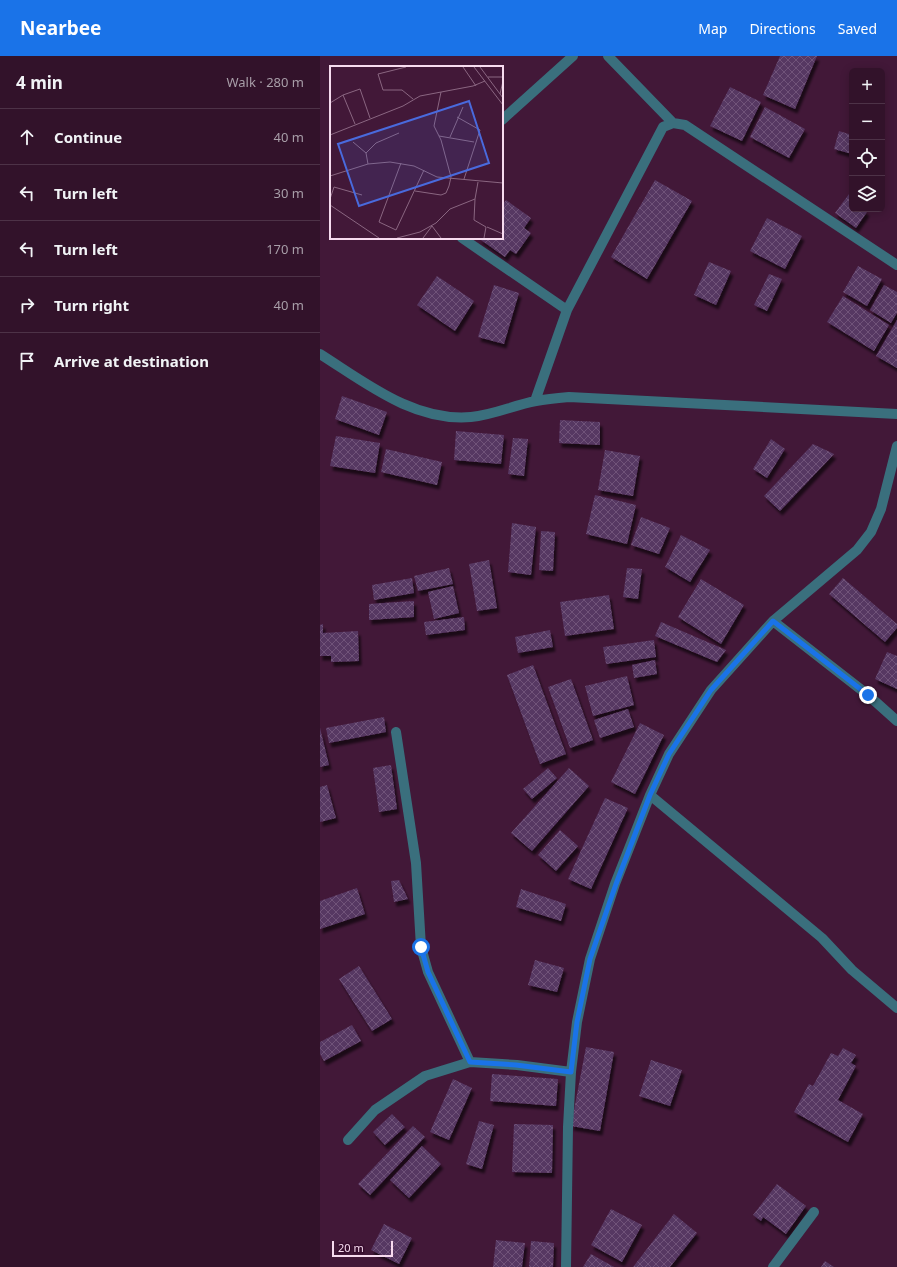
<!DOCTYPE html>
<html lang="en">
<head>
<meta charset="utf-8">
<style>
  :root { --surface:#32122a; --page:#3d2036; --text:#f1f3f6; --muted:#a89ea8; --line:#4d3247; --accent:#1a73e8 }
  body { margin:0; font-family:"Noto Sans",sans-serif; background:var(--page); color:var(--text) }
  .controls { position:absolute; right:12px; top:12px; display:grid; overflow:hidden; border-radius:6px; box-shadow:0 2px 10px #0003 }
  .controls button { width:36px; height:36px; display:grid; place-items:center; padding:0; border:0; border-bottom:1px solid var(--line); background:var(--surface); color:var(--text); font:20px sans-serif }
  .scale { position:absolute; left:12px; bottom:10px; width:61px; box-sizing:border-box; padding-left:4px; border:2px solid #f7dbef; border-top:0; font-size:11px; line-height:14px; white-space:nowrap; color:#f7dbef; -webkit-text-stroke:3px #370d2e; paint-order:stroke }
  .stop { position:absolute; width:12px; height:12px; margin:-9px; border:3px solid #1a73e8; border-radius:50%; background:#fff }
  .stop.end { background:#1a73e8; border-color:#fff; box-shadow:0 1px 4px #0008 }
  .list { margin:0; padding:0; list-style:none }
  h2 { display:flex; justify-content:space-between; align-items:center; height:52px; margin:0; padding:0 16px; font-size:17px }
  h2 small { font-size:13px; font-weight:400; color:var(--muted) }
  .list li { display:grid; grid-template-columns:26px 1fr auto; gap:12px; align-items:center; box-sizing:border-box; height:56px; padding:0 16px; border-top:1px solid var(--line) }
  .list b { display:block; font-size:15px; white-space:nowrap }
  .list em { font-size:13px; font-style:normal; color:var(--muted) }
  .icon { flex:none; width:22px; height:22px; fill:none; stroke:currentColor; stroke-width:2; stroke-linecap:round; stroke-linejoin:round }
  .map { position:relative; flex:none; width:577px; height:1211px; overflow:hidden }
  header { display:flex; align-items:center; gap:24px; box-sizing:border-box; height:56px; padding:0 20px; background:var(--accent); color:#fff }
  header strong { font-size:19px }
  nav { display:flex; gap:22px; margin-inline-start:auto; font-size:14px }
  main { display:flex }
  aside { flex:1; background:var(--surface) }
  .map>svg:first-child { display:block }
  .building { fill:url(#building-cross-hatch); filter:url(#shadow) }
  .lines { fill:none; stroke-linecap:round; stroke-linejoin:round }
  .minor { stroke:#3a6f7d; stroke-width:10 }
  .route { stroke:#1a73e8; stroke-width:5 }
  .inset-road { fill:none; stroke:#8a6681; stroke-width:1 }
  .view { fill:#496add; fill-opacity:0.15; stroke:#496add; stroke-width:2 }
  .inset-edge { fill:none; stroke:#f7dbef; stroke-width:2 }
</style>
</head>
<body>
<header>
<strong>Nearbee</strong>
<nav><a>Map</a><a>Directions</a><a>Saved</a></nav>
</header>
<main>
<aside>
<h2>4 min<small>Walk · 280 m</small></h2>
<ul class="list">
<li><svg class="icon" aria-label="ahead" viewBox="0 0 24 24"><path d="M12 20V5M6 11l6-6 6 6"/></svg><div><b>Continue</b></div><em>40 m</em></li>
<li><svg class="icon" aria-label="left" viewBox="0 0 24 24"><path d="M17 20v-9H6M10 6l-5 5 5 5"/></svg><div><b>Turn left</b></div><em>30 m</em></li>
<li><svg class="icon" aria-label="left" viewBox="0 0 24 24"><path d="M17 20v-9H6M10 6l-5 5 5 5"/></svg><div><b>Turn left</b></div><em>170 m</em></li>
<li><svg class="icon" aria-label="right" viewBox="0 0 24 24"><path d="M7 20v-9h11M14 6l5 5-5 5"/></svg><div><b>Turn right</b></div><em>40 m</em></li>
<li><svg class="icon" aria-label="arrive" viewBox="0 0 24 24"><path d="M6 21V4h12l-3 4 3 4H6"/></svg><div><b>Arrive at destination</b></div></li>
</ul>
</aside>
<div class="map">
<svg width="577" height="1211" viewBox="0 0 577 1211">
  <defs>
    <pattern id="building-cross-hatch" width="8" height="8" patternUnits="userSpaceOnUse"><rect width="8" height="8" fill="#573762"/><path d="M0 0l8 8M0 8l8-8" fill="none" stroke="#705379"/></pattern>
    <filter id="shadow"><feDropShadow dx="2.5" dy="4.5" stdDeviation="1" flood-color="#0009"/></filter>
  </defs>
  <rect width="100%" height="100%" fill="#421838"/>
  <path class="building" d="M460,0H497L475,53L443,39Z
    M410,31L441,46L422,85L390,70Z
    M445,51L485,73L469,102L430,81Z
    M519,75L532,79V98L514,93Z
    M335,124L372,145L327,223L291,201Z
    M532,134V153H544L547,156L536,172L515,157Z
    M186,144L211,162L204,172L211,177L196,198L190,194L185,201L158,182H182V149Z
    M447,162L482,180L465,213L430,195Z
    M389,206L411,215L396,249L374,239Z
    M538,210L562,223L547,250L523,236Z
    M449,218L462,223L447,255L434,249Z
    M117,220L154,245L135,275L97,249Z
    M174,229L199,237L184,288L158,281Z
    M564,229L577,236V257L571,267L550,254Z
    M523,240L569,269L554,295L507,266Z
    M577,264V312L556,300Z
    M22,340L67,356L59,379L15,363Z
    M240,364L280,366V389L239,387Z
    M136,375L184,379L181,408L134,404Z
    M16,380L60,387L55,417L10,410Z
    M193,382L208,383L204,420L188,418Z
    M451,383L465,393L447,422L433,413Z
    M493,388L514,398L460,455L444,440Z
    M66,393L122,406L117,429L61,416Z
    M285,394L320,400L313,440L278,434Z
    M275,439L316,449L307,488L266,478Z
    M321,461L350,472L339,498L311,489Z
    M192,467L216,471L211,519L188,516Z
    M221,475L235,476L233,515L219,514Z
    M361,479L390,494L370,526L345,511Z
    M169,504L177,552L157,555L149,508Z
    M129,512L133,528L98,535L94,520Z
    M307,512L322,513L318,543L303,541Z
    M92,522L94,537L54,544L52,529Z
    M523,522L577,568V572L565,586L509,538Z
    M381,523L424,549L401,588L358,561Z
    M133,530L139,557L114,563L108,536Z
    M289,539L294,573L245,580L240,546Z
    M94,545V561L49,564V548Z
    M144,561L145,574L106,579L104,566Z
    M341,566L406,594L397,606L335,580Z
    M3,568V577L38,575L39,605L11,606V600H0V569Z
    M230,574L233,591L198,597L195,581Z
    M334,584L336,601L286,608L283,591Z
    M567,596L577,600V633L555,623Z
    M335,604L337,618L314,622L312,609Z
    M213,609L246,698L220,708L187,619Z
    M307,620L314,649L273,660L265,630Z
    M251,623L273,684L250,692L228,631Z
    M308,653L314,671L280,682L274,664Z
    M64,661L66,676L9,687L6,672Z
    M320,667L344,679L315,738L291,726Z
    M0,672L9,709L0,711Z
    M71,709L77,753L59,756L53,712Z
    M228,712L237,722L212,743L203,733Z
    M249,712L269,730L212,795L191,777Z
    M7,729L16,762L0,766V731Z
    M285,742L308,752L271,833L248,823Z
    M240,774L258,790L236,815L218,799Z
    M79,824L88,843L74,846L71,825Z
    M37,832L45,858L0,873V845Z
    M201,833L246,848L241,865L196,851Z
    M215,904L244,912L237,936L208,929Z
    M39,910L72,963L52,975L19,923Z
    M32,969L41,985L4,1005L0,998V986Z
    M266,991L294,996L280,1075L251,1070Z
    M523,992L536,999L531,1007L536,1010L518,1044L543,1058L528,1086L474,1056L489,1028L493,1030L511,997L518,1000Z
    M331,1004L362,1014L350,1050L319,1040Z
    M172,1018L238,1023L236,1050L170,1045Z
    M133,1023L152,1032L129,1084L110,1076Z
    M72,1058L85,1071L65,1089L53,1076Z
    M159,1065L174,1069L162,1113L146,1108Z
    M194,1068L233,1069L232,1117L192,1116Z
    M93,1070L105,1081L50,1139L38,1128Z
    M102,1090L121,1108L89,1142L70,1124Z
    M457,1128L486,1150L466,1178L443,1161L441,1165L433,1159Z
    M291,1153L322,1169L302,1206L271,1189Z
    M354,1158L377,1177L350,1211H313Z
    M64,1168L92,1182L79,1208L51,1194Z
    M176,1184L205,1187L202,1211H173Z
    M211,1185L234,1187L233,1211H209Z
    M271,1198L294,1211H263Z
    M505,1205L514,1211H501Z"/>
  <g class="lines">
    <path class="minor" d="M288,0L353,67
      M182,64L253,0
      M142,182L247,254
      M0,298C46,327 94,366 151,361C174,359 194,349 216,345C227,343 238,342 249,341L577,358
      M215,345L247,254L343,71L353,67L365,69L577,209
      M453,565L548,639L577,665
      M76,676L96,807L101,891L108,916L150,1006
      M330,739L502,882L532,914L577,952
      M28,1084L55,1054L105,1020L150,1006L197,1009L251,1016
      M246,1211L248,1071L251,1016L257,966L270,903L295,828L330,739L349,698L391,634L453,565L537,494L551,476L561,453L577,390
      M453,1211L494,1156"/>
  </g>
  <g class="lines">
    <path class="route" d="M101,891L108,916L150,1006L196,1009L251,1016L257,966L270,903L296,828L330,739L349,698L391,634L453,565L548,639"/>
  </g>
  <g transform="translate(10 10)">
    <rect width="173" height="173" fill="#421838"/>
    <path class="inset-road" d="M76,1L48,8L53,24H72L83,33M133,1L146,20M144,1L173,39M150,1L173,32M158,11H173M170,28L173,15M13,29L25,58M0,37L13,29L30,23L40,52M127,51L150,64L134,113M0,69L73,40L90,30L143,20L155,15M109,70L144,76M120,71L133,41M23,76L36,87L38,98M36,87L46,77L69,67M71,97L49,156L66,164L94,104M0,110L38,98L60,96L84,100L107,111L173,117M85,125L111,129L116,127L119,120L121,111L111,74L104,60L111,26M0,133L4,121L32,129M145,133L144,154L156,161L154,172M0,139L49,172M157,161L173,168M67,172L90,166L106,157L120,143L145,133L148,116M93,172L102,160L111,172"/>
    <path class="view" d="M139,35L159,97L29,140L8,78Z"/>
    <rect width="173" height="173" class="inset-edge"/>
  </g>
</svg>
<div class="controls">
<button>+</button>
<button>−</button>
<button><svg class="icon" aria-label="locate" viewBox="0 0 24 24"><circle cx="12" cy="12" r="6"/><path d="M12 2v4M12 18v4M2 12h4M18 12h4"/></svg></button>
<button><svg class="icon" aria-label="layers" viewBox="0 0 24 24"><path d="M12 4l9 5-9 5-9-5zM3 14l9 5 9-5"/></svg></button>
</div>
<div class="scale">20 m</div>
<div class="stop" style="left:101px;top:891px"></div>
<div class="stop end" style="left:548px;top:639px"></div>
</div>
</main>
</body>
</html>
